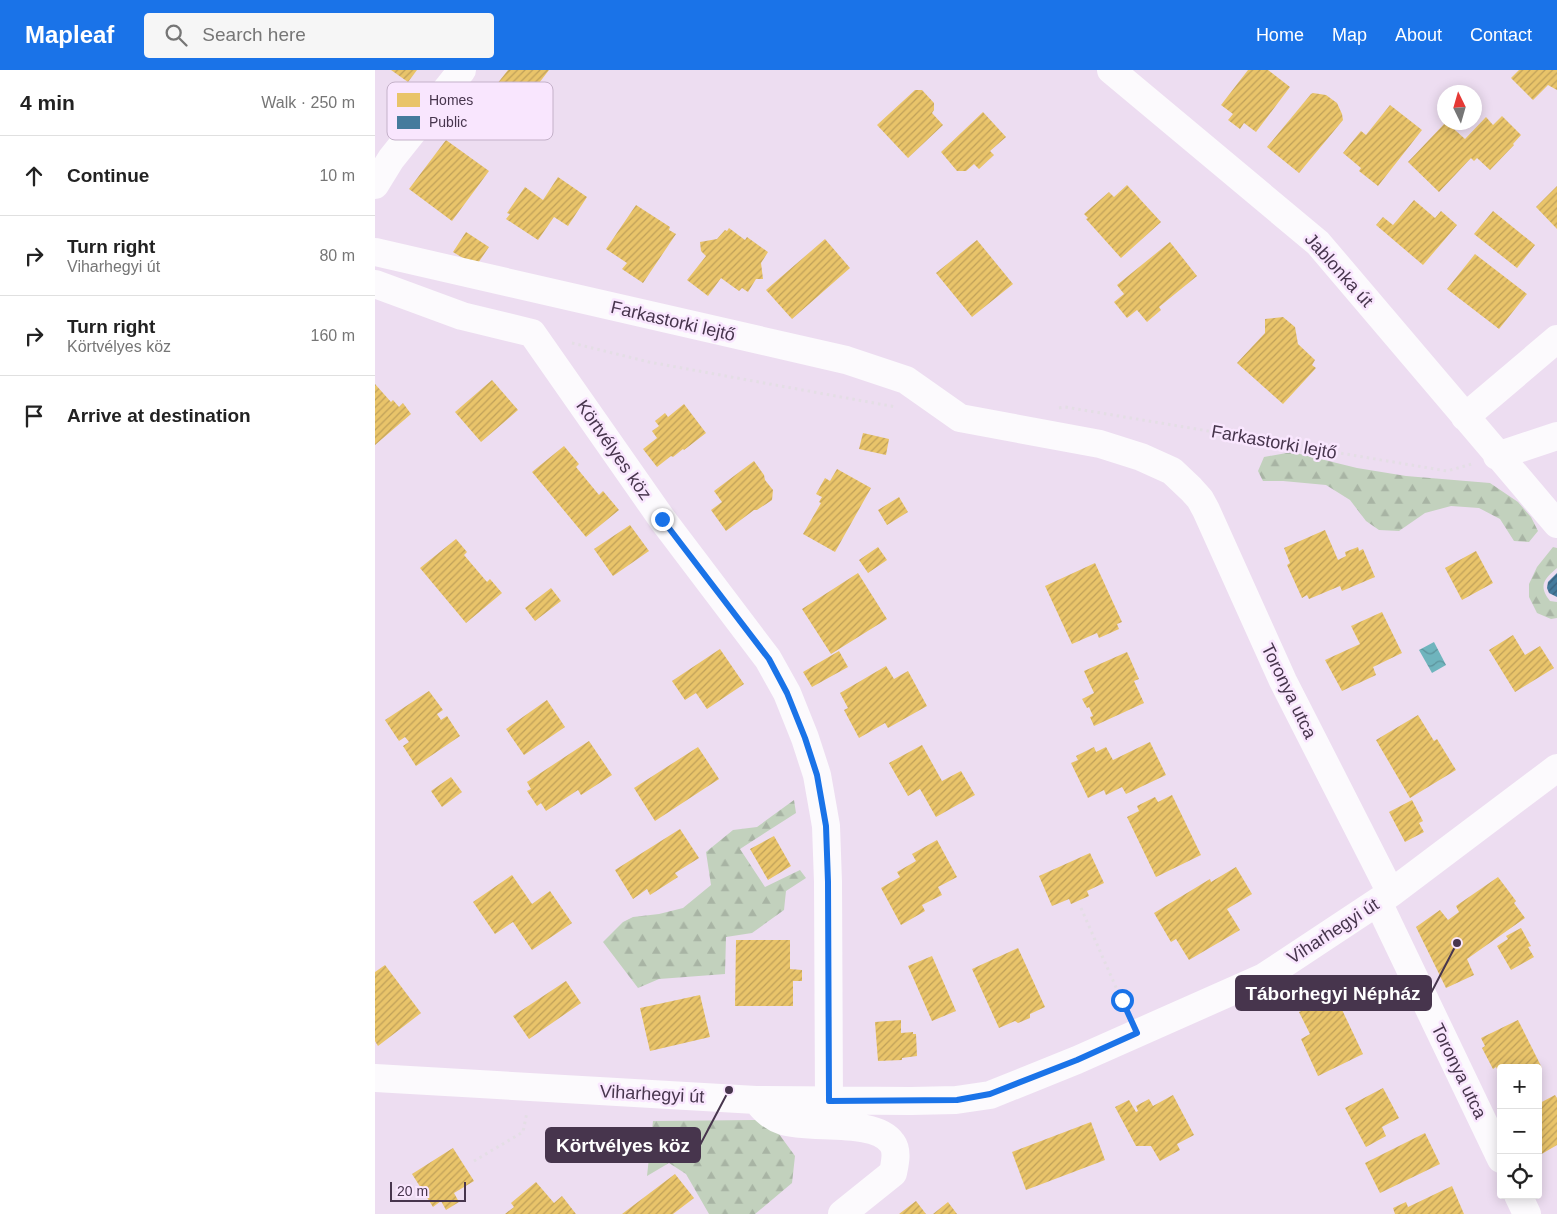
<!DOCTYPE html>
<html lang="en">
<head>
<meta charset="utf-8">
<style>
  :root { --surface:#fff; --page:#f6f6f6; --text:#222; --muted:#767676; --line:#e0e0e0; --accent:#1a73e8 }
  body { margin:0; font-family:Arial,sans-serif; background:var(--page); color:var(--text) }
  .controls { position:absolute; right:15px; bottom:15px; display:grid; overflow:hidden; border-radius:5px; box-shadow:0 2px 12px #0003 }
  .controls button { width:45px; height:45px; display:grid; place-items:center; padding:0; border:0; border-bottom:1px solid var(--line); background:var(--surface); color:var(--text); font:25px sans-serif }
  .compass { position:absolute; left:1062px; top:15px; width:45px; height:45px; border-radius:50%; background:var(--surface); box-shadow:0 2px 12px #0003; rotate:355deg }
  .scale { position:absolute; left:15px; bottom:12px; width:76px; box-sizing:border-box; padding-left:5px; border:2px solid #47354d; border-top:0; font-size:14px; line-height:18px; white-space:nowrap; color:#47354d; -webkit-text-stroke:4px #f9e6fe; paint-order:stroke }
  .stop { position:absolute; width:15px; height:15px; margin:-11px; border:4px solid #1a73e8; border-radius:50%; background:#fff }
  .stop.end { background:#1a73e8; border-color:#fff; box-shadow:0 1px 5px #0008 }
  .list { margin:0; padding:0; list-style:none }
  h2 { display:flex; justify-content:space-between; align-items:center; height:65px; margin:0; padding:0 20px; font-size:21px }
  h2 small { font-size:16px; font-weight:400; color:var(--muted) }
  .list li { display:grid; grid-template-columns:32px 1fr auto; gap:15px; align-items:center; box-sizing:border-box; height:80px; padding:0 20px; border-top:1px solid var(--line) }
  .list b { display:block; font-size:19px; white-space:nowrap }
  .list p { margin:0; font-size:16px; white-space:nowrap; color:var(--muted) }
  .list em { font-size:16px; font-style:normal; color:var(--muted) }
  .icon { flex:none; width:28px; height:28px; fill:none; stroke:currentColor; stroke-width:2; stroke-linecap:round; stroke-linejoin:round }
  .map { position:relative; flex:none; width:1182px; height:1144px; overflow:hidden }
  header { display:flex; align-items:center; gap:30px; box-sizing:border-box; height:70px; padding:0 25px; background:var(--accent); color:#fff }
  header strong { font-size:24px }
  nav { display:flex; gap:28px; margin-inline-start:auto; font-size:18px }
  .search { width:350px; height:45px; background:var(--page); display:flex; align-items:center; gap:12px; box-sizing:border-box; padding:0 18px; border-radius:5px; color:var(--muted); font-size:19px }
  main { display:flex }
  aside { flex:1; background:var(--surface) }
  .map>svg:first-child { display:block }
  .forest { fill:url(#forest-firs) }
  .water { fill:url(#water-waves) }
  .homes { fill:url(#homes-hatch) }
  .public { fill:url(#public-hatch) }
  .lines { fill:none; stroke-linecap:round; stroke-linejoin:round }
  .path { stroke:#e4dee5; stroke-width:3; stroke-dasharray:2.5 4; stroke-linecap:butt }
  .minor { stroke:#fcfafd; stroke-width:28 }
  .route { stroke:#1a73e8; stroke-width:6 }
  .labels { text-anchor:middle; stroke-width:5; stroke-linejoin:round; paint-order:stroke }
  .street-label { font-size:18px; fill:#47354d; stroke:#f9e6fe }
  .key { fill:#f9e6fe; stroke:#c4b1c9; stroke-width:1 }
  .key-label { font-size:14px; fill:#47354d }
  .leader { fill:none; stroke:#47354d; stroke-width:2 }
  .callout-dot { fill:#47354d; stroke:#f9e6fe; stroke-width:2 }
  .callout { fill:#47354d; stroke:#47354d; stroke-width:2 }
  .callout-label { font-size:19px; text-anchor:middle; font-weight:bold; fill:#fff }
</style>
</head>
<body>
<header>
<strong>Mapleaf</strong>
<div class="search"><svg class="icon" aria-label="search" viewBox="0 0 24 24"><circle cx="10" cy="10" r="6"/><path d="M15 15l6 6"/></svg>Search here</div>
<nav><a>Home</a><a>Map</a><a>About</a><a>Contact</a></nav>
</header>
<main>
<aside>
<h2>4 min<small>Walk · 250 m</small></h2>
<ul class="list">
<li><svg class="icon" aria-label="ahead" viewBox="0 0 24 24"><path d="M12 20V5M6 11l6-6 6 6"/></svg><div><b>Continue</b></div><em>10 m</em></li>
<li><svg class="icon" aria-label="right" viewBox="0 0 24 24"><path d="M7 20v-9h11M14 6l5 5-5 5"/></svg><div><b>Turn right</b><p>Viharhegyi út</p></div><em>80 m</em></li>
<li><svg class="icon" aria-label="right" viewBox="0 0 24 24"><path d="M7 20v-9h11M14 6l5 5-5 5"/></svg><div><b>Turn right</b><p>Körtvélyes köz</p></div><em>160 m</em></li>
<li><svg class="icon" aria-label="arrive" viewBox="0 0 24 24"><path d="M6 21V4h12l-3 4 3 4H6"/></svg><div><b>Arrive at destination</b></div></li>
</ul>
</aside>
<div class="map">
<svg width="1182" height="1144" viewBox="0 0 1182 1144">
  <defs>
    <pattern id="forest-firs" width="22" height="20" patternUnits="userSpaceOnUse" patternTransform="scale(1.25)"><rect width="22" height="20" fill="#c2d1bd"/><path d="M5 1l3.5 6h-7zM16 11l3.5 6h-7z" fill="#a8b4a4"/></pattern>
    <pattern id="water-waves" width="16" height="10" patternUnits="userSpaceOnUse" patternTransform="scale(1.25)"><rect width="16" height="10" fill="#6fb4bd"/><path d="M0 5q4-4 8 0t8 0" fill="none" stroke="#5d939c"/></pattern>
    <pattern id="homes-hatch" width="6" height="6" patternUnits="userSpaceOnUse" patternTransform="scale(1.25)"><rect width="6" height="6" fill="#e9c46a"/><path d="M-1 1l2-2M0 6l6-6M5 7l2-2" fill="none" stroke="#bfa059"/></pattern>
    <pattern id="public-hatch" width="6" height="6" patternUnits="userSpaceOnUse" patternTransform="scale(1.25)"><rect width="6" height="6" fill="#457b9d"/><path d="M-1 1l2-2M0 6l6-6M5 7l2-2" fill="none" stroke="#39607c"/></pattern>
  </defs>
  <rect width="100%" height="100%" fill="#edddf1"/>
  <path class="forest" d="M917,382L982,398L1031,406L1115,413L1143,432L1156,447L1163,461L1154,472L1139,471L1125,449L1104,438L1076,436L1050,443L1024,461L1004,460L991,451L975,430L951,415L908,411H888L883,401L889,387Z
    M1178,477L1182,478V498C1169,509 1163,516 1175,531L1182,532V548L1176,549L1162,543L1154,527V514L1162,497Z
    M419,730L421,743L365,779L390,817L425,800L431,808L411,821L409,840L377,863L351,867L350,904L284,909L263,918L228,872L248,852L258,847L284,844L308,838L336,815L331,782L358,760L382,757Z
    M380,1050L396,1053L420,1086L417,1113L380,1144H334L311,1104L294,1093L272,1106L278,1051Z"/>
  <path class="water" d="M1059,572L1071,595L1057,603L1044,580Z"/>
  <path class="homes" d="M16,0H42L33,12Z
    M133,0H174L148,34L122,14Z
    M873,0H893L915,17L881,62L869,53L865,59L853,50L858,44L846,35Z
    M1144,0H1182V20L1173,15L1158,30L1136,8Z
    M540,20H547L559,33V40L557,43L568,55L533,88L502,55Z
    M938,23L951,25L962,33L967,44L968,50L924,103L892,77L936,24Z
    M1015,35L1047,60L1003,116L984,101L986,98L968,83L986,61L991,65Z
    M608,42L631,67L615,81L619,85L604,99L599,94L591,101H582L566,82Z
    M1127,46L1146,65L1138,74L1139,75L1115,100L1102,88L1099,91L1096,88L1064,122L1033,92L1071,52L1090,69L1111,47L1118,55Z
    M71,70L114,101L77,151L34,119Z
    M183,107L212,127L193,156L179,147L163,170L131,149L135,144L132,143L150,117L168,130Z
    M752,115L786,152L746,188L711,149L713,148L709,144L734,122L739,127Z
    M1182,116V159L1161,137Z
    M1039,130L1060,148L1066,141L1082,155L1048,195L1001,155L1008,147L1018,155Z
    M261,135L295,157L294,160L301,164L268,213L247,199L252,193L231,179Z
    M1118,141L1160,175L1142,198L1099,164Z
    M354,158L370,170L372,167L393,182L386,193L388,209H381L373,222L367,218L364,221L346,208L333,226L312,210L331,186L326,181L325,172L342,169L350,160L352,161Z
    M91,162L114,177L101,196L78,182Z
    M450,169L475,198L417,249L391,220Z
    M602,170L638,214L597,247L561,203Z
    M795,172L822,206L784,237L786,240L772,252L762,240L752,248L739,232L749,224L742,215Z
    M1100,184L1152,224L1124,259L1072,219Z
    M908,247L920,257L923,274L940,290L937,295L941,298L908,334L862,293L890,263V249Z
    M117,310L143,340L106,372L80,342Z
    M0,314L16,332L18,330L24,337L28,333L36,344L0,375Z
    M309,334L331,363L309,380L308,379L298,387L296,386L282,397L268,379L282,368L277,361L284,356L280,351L290,343L293,347Z
    M488,363L514,369L511,385L484,379Z
    M189,376L204,394L201,397L224,425L228,421L244,440L211,467L157,402Z
    M379,391L389,405L390,410L398,420L397,430L382,440H379L351,461L336,440L347,432L339,421Z
    M462,399L496,418L460,482L428,464L446,433L444,432L447,427L441,424L450,408L455,411Z
    M524,427L533,442L512,455L503,440Z
    M255,455L274,481L238,506L219,479Z
    M950,460L963,490L971,486L970,482L983,477L984,481L988,479L1000,507L967,521L965,516L934,529L932,525L927,528L912,495L915,493L909,478Z
    M81,469L92,482L89,485L112,512L115,509L127,523L91,553L45,498Z
    M503,477L512,490L493,503L484,490Z
    M1101,481L1118,513L1087,530L1070,498Z
    M720,493L747,552L742,554L744,559L724,568L722,563L697,574L670,516Z
    M483,503L512,549L456,584L427,539Z
    M176,518L186,531L160,551L150,538Z
    M1007,542L1027,583L998,597L1001,605L967,621L950,590L985,574L976,556Z
    M1138,565L1150,585L1165,576L1179,598L1140,622L1114,580Z
    M345,579L369,614L332,639L321,623L310,630L297,611Z
    M464,581L473,597L437,617L428,602Z
    M752,582L764,609L759,611L769,633L719,656L715,647L718,646L714,637L712,638L707,629L719,623L709,601Z
    M511,596L519,609L533,601L552,636L513,658L510,653L484,668L469,640L473,638L465,623Z
    M54,621L68,640L62,644L66,650L72,646L85,666L41,696L28,676L34,672L30,667L24,671L10,650Z
    M172,630L190,657L149,685L131,659Z
    M1043,645L1059,671L1062,669L1081,700L1035,728L1001,670Z
    M214,671L237,705L206,725L203,720L171,741L166,733L162,736L152,721L156,719L152,712Z
    M775,672L791,705L751,724L747,717L731,725L729,720L713,728L696,693L703,690L701,686L719,677L721,682L731,677L738,690Z
    M547,675L567,711L586,701L600,725L561,747L545,719L533,726L514,693Z
    M323,677L344,709L280,751L259,718Z
    M76,707L87,722L67,737L56,721Z
    M797,725L826,785L781,807L752,747L764,741L762,736L780,727L783,732Z
    M1037,730L1048,751L1044,753L1049,762L1030,772L1014,742Z
    M305,759L324,788L300,803L303,807L275,825L272,819L258,829L240,800Z
    M399,766L416,796L393,810L375,779Z
    M562,770L582,807L563,817L567,825L547,835L550,841L526,855L506,818L525,807L522,802L541,791L537,784Z
    M715,783L729,813L712,821L714,826L696,834L694,829L677,836L664,806Z
    M861,797L877,824L852,839L865,860L814,890L801,869L796,872L779,843L835,809L836,812Z
    M137,805L157,834L175,821L197,853L157,880L138,852L120,864L98,832Z
    M1123,807L1141,831L1139,833L1150,848L1092,889L1099,905L1071,918L1041,857L1065,840L1073,850L1084,842L1081,836Z
    M1146,858L1156,876L1153,877L1159,887L1136,900L1122,876L1133,869L1131,866Z
    M361,870H415V899L427,900V911H418V936H360Z
    M643,878L670,937L655,944V948L643,953L640,951L624,958L597,899Z
    M557,886L581,941L557,951L533,896Z
    M10,895L46,943L3,976L0,971V902Z
    M191,911L206,933L154,969L138,946Z
    M325,925L335,967L275,981L265,938Z
    M960,925L988,984L943,1006L926,969L935,964L924,942Z
    M526,950V963L538,962V964H541L542,986L527,988V990L503,991L500,952Z
    M1143,950L1167,998L1163,1000V998H1126V1007L1121,997L1118,999L1107,978L1110,976L1106,968Z
    M1008,1018L1024,1048L1007,1057L1011,1066L991,1077L970,1038Z
    M798,1025L819,1065L802,1074L805,1080L785,1091L776,1076H761L740,1037L754,1030L761,1042L763,1041L761,1036L774,1029L778,1036Z
    M1180,1025L1182,1028V1075L1165,1085L1163,1082V1034Z
    M716,1052L730,1090L651,1120L637,1082Z
    M1050,1063L1065,1094L1005,1123L990,1093Z
    M78,1078L99,1111L79,1123L84,1132L71,1140L66,1131L58,1137L37,1104Z
    M300,1104L319,1128L298,1144H247Z
    M161,1112L179,1133L187,1126L201,1144H130L139,1137L136,1133Z
    M1077,1116L1089,1144H1020L1018,1138L1031,1132L1033,1137Z
    M541,1131L551,1144H524Z
    M573,1132L582,1144H558Z"/>
  <path class="public" d="M1182,503V527L1174,523L1172,518L1173,512Z"/>
  <g class="lines">
    <path class="path" d="M197,273L274,292L521,337
      M684,338L690,337L1072,401L1097,394
      M706,838L751,940
      M99,1091L148,1062L152,1042"/>
    <path class="minor" d="M736,0L943,173L1182,454
      M0,115L16,89L87,0
      M0,182L471,290L531,310L585,348L725,374L766,387L797,401L816,419L825,429L831,440L908,611L1016,823
      M0,214L87,246L157,263L287,449L393,589L412,623L430,668L442,705L451,756L453,812L454,1031
      M1090,347L1182,269
      M1122,386L1182,366
      M1003,832L1126,1089
      M0,1008L381,1030L536,1031L581,1030L615,1025L702,990L889,907L1016,823L1182,698
      M381,1030C389,1040 396,1047 408,1051C435,1060 500,1048 517,1073C523,1081 520,1093 518,1103L467,1144
      M1143,1125L1152,1144"/>
  </g>
  <g class="lines">
    <path class="route" d="M287,449L394,589L412,623L430,668L442,705L451,756L453,812L454,1031L582,1030L615,1024L702,990L762,963L747,930"/>
  </g>
  <g class="labels">
    <g class="street-label">
      <text transform="translate(964 200) rotate(48)" y="6">Jablonka út</text>
      <text transform="translate(298 251) rotate(13)" y="6">Farkastorki lejtő</text>
      <text transform="translate(899 372) rotate(10)" y="6">Farkastorki lejtő</text>
      <text transform="translate(239 380) rotate(55)" y="6">Körtvélyes köz</text>
      <text transform="translate(914 621) rotate(64)" y="6">Toronya utca</text>
      <text transform="translate(958 861) rotate(-33)" y="6">Viharhegyi út</text>
      <text transform="translate(1084 1001) rotate(64)" y="6">Toronya utca</text>
      <text transform="translate(277 1024) rotate(3)" y="6">Viharhegyi út</text>
    </g>
  </g>
  <rect x="12" y="12" width="166" height="58" rx="8" class="key"/>
  <rect x="22" y="23" width="23" height="14" fill="#e9c46a"/>
  <rect x="22" y="46" width="23" height="13" fill="#457b9d"/>
  <g class="key-label">
    <text x="54" y="35">Homes</text>
    <text x="54" y="57">Public</text>
  </g>
  <path class="leader" d="M1082 873L1056 923M354 1020L325 1075"/>
  <g class="callout-dot">
    <circle cx="1082" cy="873" r="5"/>
    <circle cx="354" cy="1020" r="5"/>
  </g>
  <g class="callout">
    <rect x="861" y="906" width="195" height="34" rx="5"/>
    <rect x="171" y="1058" width="154" height="34" rx="5"/>
  </g>
  <g class="callout-label">
    <text x="958" y="930">Táborhegyi Népház</text>
    <text x="248" y="1082">Körtvélyes köz</text>
  </g>
</svg>
<div class="controls">
<button>+</button>
<button>−</button>
<button><svg class="icon" aria-label="locate" viewBox="0 0 24 24"><circle cx="12" cy="12" r="6"/><path d="M12 2v4M12 18v4M2 12h4M18 12h4"/></svg></button>
</div>
<svg class="compass" viewBox="-18 -18 36 36"><path d="M0-13l5 13h-10z" fill="#e53935"/><path d="M0 13l5-13h-10z" fill="#767676"/></svg>
<div class="scale">20 m</div>
<div class="stop" style="left:747px;top:930px"></div>
<div class="stop end" style="left:287px;top:449px"></div>
</div>
</main>
</body>
</html>
